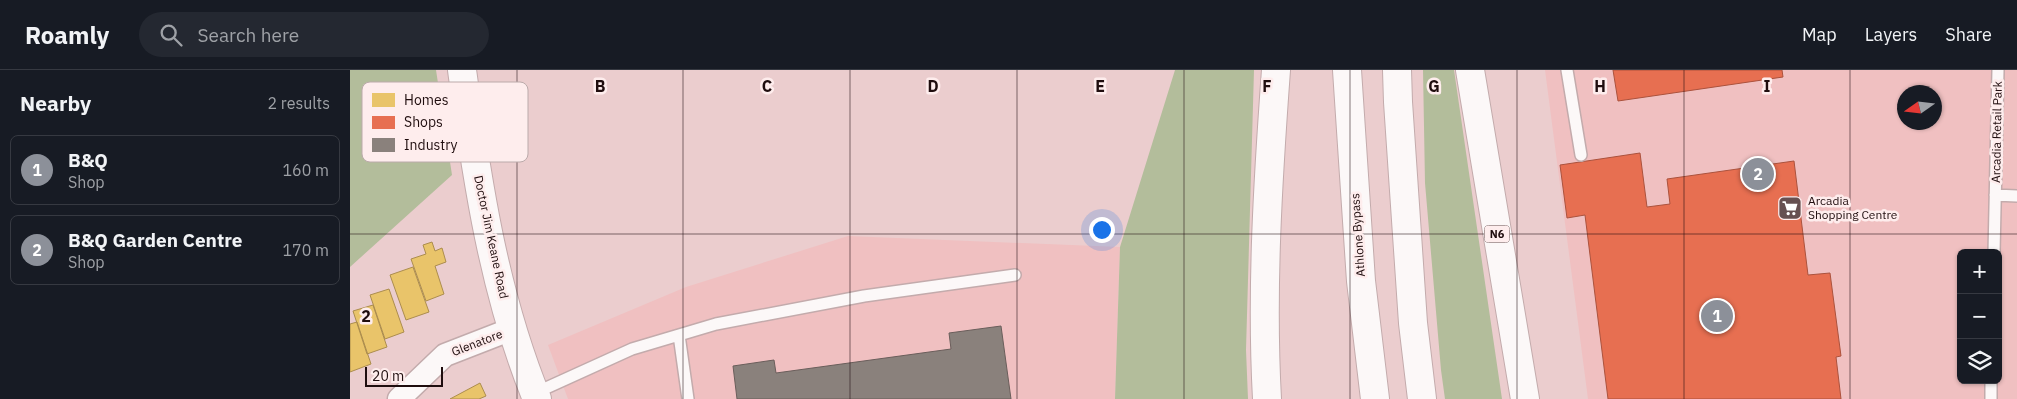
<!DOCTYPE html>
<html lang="en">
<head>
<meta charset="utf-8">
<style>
  :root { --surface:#171b24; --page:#242831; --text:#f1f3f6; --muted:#9ea1a6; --line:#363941; --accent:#8c9099 }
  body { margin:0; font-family:"IBM Plex Sans",sans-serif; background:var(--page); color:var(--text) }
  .controls { position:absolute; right:15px; bottom:15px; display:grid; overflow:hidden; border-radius:8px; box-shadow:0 1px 4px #0004 }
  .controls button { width:45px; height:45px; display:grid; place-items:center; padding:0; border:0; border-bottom:1px solid var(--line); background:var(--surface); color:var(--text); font:25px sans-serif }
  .compass { position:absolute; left:1547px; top:15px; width:45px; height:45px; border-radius:50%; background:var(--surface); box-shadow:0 1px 4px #0004; rotate:256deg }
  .scale { position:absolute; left:15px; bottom:12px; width:78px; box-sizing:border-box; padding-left:5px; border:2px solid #1f0d0e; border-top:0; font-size:14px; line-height:18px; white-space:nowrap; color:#1f0d0e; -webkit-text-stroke:4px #feeded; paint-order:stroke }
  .you { position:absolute; left:751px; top:159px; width:18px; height:18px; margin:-12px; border:4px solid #fff; border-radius:50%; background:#1a73e8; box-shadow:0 0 0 8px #1a73e833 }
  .badge { display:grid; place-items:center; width:32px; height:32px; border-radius:50%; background:var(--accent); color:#fff; font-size:16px; font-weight:700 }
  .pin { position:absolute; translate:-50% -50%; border:2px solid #fff; box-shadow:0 1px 5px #0006 }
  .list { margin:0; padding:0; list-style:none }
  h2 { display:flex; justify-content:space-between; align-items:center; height:65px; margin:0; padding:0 20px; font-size:21px }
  h2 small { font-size:16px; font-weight:400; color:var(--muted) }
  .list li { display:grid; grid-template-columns:32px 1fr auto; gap:15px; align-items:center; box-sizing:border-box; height:70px; margin:0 10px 10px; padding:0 10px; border:1px solid var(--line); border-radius:8px }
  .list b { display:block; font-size:19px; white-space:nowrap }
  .list p { margin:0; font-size:16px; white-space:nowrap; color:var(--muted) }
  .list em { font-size:16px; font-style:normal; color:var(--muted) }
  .icon { flex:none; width:28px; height:28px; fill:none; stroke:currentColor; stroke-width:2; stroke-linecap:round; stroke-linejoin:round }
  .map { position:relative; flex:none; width:1667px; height:329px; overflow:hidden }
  header { display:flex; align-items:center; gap:30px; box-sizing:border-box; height:70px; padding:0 25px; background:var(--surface); border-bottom:1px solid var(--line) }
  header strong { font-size:24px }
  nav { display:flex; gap:28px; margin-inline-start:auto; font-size:18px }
  .search { width:350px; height:45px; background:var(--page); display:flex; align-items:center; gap:12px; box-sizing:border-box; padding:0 18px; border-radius:28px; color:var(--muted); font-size:19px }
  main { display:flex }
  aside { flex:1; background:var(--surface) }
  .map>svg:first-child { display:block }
  .built { fill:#f0c0c1; fill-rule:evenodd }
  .green { fill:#b3bd9b }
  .homes { fill:#e9c46a; stroke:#ac8d4e }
  .shops { fill:#e76f51; stroke:#ab523d }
  .industry { fill:#8a817c; stroke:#6a5e5b }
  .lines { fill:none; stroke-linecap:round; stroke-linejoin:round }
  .service-casing { stroke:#c3abac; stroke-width:14 }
  .minor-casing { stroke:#c3abac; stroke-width:25 }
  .tertiary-casing { stroke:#c3abac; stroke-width:30 }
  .trunk-casing { stroke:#c3abac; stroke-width:30 }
  .service { stroke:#fcf8f8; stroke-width:11 }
  .minor { stroke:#fcf8f8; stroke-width:22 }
  .tertiary { stroke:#fcf8f8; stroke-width:28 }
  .trunk { stroke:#fcf8f8; stroke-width:28 }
  .grid { fill:none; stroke:#1f0d0e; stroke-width:1; stroke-opacity:0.55 }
  .labels { text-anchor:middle; stroke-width:5; stroke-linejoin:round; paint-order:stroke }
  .shield { fill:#feeded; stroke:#625051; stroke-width:1 }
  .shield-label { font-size:11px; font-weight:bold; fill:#1f0d0e }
  .street-label { font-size:12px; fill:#1f0d0e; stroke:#feeded }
  .poi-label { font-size:12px; fill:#1f0d0e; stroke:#feeded; text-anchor:start }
  .key { fill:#feeded; stroke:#baa; stroke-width:1 }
  .key-label { font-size:14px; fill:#1f0d0e }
  .grid-label { font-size:16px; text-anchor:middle; font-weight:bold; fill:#1f0d0e; stroke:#feeded; stroke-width:5; stroke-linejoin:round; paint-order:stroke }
</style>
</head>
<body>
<header>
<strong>Roamly</strong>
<div class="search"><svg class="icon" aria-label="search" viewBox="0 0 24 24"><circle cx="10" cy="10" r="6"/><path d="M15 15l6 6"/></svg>Search here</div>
<nav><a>Map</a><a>Layers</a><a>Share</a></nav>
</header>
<main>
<aside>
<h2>Nearby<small>2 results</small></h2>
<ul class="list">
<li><span class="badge">1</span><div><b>B&amp;Q</b><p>Shop</p></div><em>160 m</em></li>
<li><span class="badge">2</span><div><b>B&amp;Q Garden Centre</b><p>Shop</p></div><em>170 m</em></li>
</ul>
</aside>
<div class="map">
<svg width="1667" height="329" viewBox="0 0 1667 329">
  <rect width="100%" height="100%" fill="#ebcdce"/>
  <path class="built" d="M1195,0H1667V329H1238ZM1554,22H1584V52H1554ZM1611,183H1648V310H1611Z
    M498,166L770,177L765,329H218L198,275L336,217Z"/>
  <path class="green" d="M0,0H86L102,105L0,197Z
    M825,0H904L896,280L898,329H765L770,177Z
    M1073,0H1104L1152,329H1095L1091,300L1075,113Z"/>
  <path class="homes" d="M82,172L85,181L92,178L96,192L85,196L94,224L76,231L61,189L76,184L73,175Z
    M63,197L79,242L56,250L40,205Z
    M39,219L54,262L35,269L20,225Z
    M23,235L37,277L17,284L3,241Z
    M7,252L21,294L0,302V254Z
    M130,313L136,326L129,329H100Z"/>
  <path class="shops" d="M1263,0H1432L1433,7L1268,31Z
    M1290,83L1297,137L1320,134L1317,109L1444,91L1458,205L1480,203L1491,286L1486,287L1491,329H1258L1235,145L1217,148L1210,95Z"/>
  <path class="industry" d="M651,256L661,329H387L383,296L424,290L426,303L601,279L599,263Z"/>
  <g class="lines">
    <g class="service-casing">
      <path id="service" d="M1217,0L1231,85
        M1645,125L1667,126
        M1644,183L1648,0
        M329,265L338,329
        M185,323L282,279L366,254L514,226L665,205
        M1641,329V310"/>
    </g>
    <g class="minor-casing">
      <path id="minor" d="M49,329L95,285L162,259"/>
    </g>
    <g class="tertiary-casing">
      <path id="tertiary" d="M112,0C127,111 144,224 187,329"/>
    </g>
    <g class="trunk-casing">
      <path id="trunk" d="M997,0L1011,211L1025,329
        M1047,0L1048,32L1063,253L1072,329
        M1120,0L1175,329
        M917,329C911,220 918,109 926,0"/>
    </g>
    <use href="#service" class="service"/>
    <use href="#minor" class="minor"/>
    <use href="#tertiary" class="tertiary"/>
    <use href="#trunk" class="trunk"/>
  </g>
  <path class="grid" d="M167,0V329M333,0V329M500,0V329M667,0V329M834,0V329M1000,0V329M1167,0V329M1334,0V329M1500,0V329M0,164H1667"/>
  <defs>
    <g id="supermarket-square" transform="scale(1.25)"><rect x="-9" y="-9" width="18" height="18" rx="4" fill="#665051" stroke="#feeded"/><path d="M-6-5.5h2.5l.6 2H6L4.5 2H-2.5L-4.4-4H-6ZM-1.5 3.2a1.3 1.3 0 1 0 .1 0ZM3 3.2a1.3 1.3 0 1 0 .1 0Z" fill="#fff"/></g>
  </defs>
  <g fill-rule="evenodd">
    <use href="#supermarket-square" x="1440" y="138"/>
  </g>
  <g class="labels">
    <rect class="shield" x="1134.5" y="155.5" width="25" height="17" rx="4"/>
    <g class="shield-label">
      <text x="1147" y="168">N6</text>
    </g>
    <g class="street-label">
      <text transform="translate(1647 62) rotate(-89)" y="4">Arcadia Retail Park</text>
      <text transform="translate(1008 165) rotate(-94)" y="4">Athlone Bypass</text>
      <text transform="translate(141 167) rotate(78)" y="4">Doctor Jim Keane Road</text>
      <text transform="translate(127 273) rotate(-21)" y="4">Glenatore</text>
    </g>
    <g class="poi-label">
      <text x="1458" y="135">Arcadia<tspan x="1458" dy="14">Shopping Centre</tspan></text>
    </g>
  </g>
  <rect x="12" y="12" width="166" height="80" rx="8" class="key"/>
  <rect x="22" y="23" width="23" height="14" fill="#e9c46a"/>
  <rect x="22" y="46" width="23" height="13" fill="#e76f51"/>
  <rect x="22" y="68" width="23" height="14" fill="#8a817c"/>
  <g class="key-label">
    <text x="54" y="35">Homes</text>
    <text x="54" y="57">Shops</text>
    <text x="54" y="80">Industry</text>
  </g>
  <g class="grid-label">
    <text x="250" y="22">B</text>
    <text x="417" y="22">C</text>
    <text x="583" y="22">D</text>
    <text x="750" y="22">E</text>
    <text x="917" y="22">F</text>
    <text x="1084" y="22">G</text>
    <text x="1250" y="22">H</text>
    <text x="1417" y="22">I</text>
    <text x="16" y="252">2</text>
  </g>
</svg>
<div class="controls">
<button>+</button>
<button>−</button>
<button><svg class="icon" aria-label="layers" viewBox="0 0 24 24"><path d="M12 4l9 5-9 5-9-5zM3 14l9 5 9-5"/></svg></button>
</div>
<svg class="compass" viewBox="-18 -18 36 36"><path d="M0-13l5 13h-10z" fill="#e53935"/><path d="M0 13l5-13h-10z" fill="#9ea1a6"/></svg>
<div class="scale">20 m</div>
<div class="you"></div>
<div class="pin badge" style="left:1367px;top:246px">1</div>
<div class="pin badge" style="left:1408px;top:104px">2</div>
</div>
</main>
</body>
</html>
